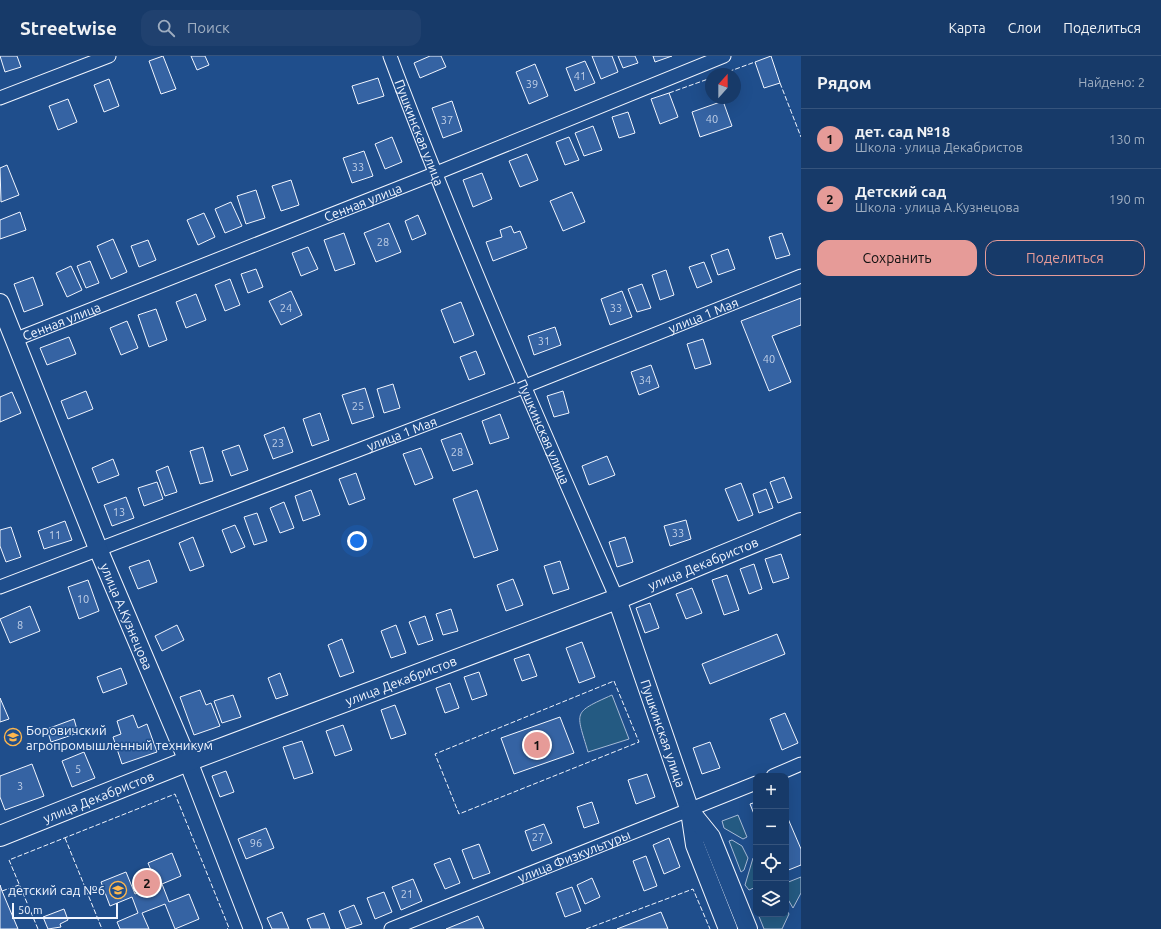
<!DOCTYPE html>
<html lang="ru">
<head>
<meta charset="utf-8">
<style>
  :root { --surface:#173a69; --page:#20416f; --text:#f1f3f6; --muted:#9eadc0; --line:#36547d; --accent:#e69b98 }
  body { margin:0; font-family:Ubuntu,sans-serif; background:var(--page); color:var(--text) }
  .controls { position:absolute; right:12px; bottom:12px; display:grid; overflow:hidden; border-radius:8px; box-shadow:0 4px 16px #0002 }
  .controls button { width:36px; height:36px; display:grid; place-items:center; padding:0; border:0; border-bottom:1px solid var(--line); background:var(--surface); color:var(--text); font:20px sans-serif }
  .compass { position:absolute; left:705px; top:12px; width:36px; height:36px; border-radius:50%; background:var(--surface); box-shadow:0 4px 16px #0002; rotate:21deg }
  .scale { position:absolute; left:12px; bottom:10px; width:106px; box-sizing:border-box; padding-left:4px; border:2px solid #f2f6ff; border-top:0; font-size:11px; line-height:14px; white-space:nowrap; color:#f2f6ff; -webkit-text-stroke:3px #1f4e8c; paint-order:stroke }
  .you { position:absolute; left:357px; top:485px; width:14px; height:14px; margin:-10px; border:3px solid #fff; border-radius:50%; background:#1a73e8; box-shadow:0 0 0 6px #1a73e833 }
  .badge { display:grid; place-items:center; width:26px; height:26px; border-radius:50%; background:var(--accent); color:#111; font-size:13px; font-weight:700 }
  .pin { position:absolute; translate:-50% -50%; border:2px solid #fff; box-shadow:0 1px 4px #0006 }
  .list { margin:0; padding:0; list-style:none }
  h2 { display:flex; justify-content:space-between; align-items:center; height:52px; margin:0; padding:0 16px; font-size:17px }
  h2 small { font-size:13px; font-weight:400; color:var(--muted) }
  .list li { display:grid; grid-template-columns:26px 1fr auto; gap:12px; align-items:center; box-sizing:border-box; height:60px; padding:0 16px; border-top:1px solid var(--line) }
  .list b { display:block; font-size:15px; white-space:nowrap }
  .list p { margin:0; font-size:13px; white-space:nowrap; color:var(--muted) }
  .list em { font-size:13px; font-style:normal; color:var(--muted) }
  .actions { display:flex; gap:8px; padding:12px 16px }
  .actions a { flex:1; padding:9px 0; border:1px solid var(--accent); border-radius:12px; text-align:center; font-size:14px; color:var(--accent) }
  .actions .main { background:var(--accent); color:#111 }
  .icon { flex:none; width:22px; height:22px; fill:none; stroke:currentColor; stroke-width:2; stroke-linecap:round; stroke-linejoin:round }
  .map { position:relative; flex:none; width:801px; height:873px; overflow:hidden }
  header { display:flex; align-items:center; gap:24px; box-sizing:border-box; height:56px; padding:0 20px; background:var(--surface); border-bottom:1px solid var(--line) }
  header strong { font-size:19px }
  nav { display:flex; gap:22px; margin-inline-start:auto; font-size:14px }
  .search { width:280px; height:36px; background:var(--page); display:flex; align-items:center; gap:10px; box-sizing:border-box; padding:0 14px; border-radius:12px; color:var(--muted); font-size:15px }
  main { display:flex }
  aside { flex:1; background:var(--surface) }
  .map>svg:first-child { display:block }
  .green { fill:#245a82; stroke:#a8bbd7 }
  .building { fill:#3563a3; stroke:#f2f6ff }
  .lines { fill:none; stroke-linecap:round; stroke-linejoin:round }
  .street-casing { stroke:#f2f6ff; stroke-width:15 }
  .secondary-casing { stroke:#f2f6ff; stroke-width:20 }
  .primary-casing { stroke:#f2f6ff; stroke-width:22 }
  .street { stroke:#1f4e8c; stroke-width:13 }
  .secondary { stroke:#1f4e8c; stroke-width:18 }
  .primary { stroke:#1f4e8c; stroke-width:20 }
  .fence { stroke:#f2f6ff; stroke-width:1; stroke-dasharray:5 2; stroke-linecap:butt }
  .labels { text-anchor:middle; stroke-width:3; stroke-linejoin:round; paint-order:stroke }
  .number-label { font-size:11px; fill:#c3d1e8 }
  .street-label { font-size:13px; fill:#f2f6ff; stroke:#1f4e8c }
  .poi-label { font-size:13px; fill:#f2f6ff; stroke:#1f4e8c; text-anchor:start }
</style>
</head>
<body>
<header>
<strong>Streetwise</strong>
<div class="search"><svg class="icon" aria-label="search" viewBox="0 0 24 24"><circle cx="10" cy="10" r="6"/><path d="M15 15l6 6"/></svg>Поиск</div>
<nav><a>Карта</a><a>Слои</a><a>Поделиться</a></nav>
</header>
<main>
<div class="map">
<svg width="801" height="873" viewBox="0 0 801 873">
  <rect width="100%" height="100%" fill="#1f4e8c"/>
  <path class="green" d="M612,639L629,683L588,696C576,655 572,657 612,639Z
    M738,759L747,781L743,783L724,772L722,765Z
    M732,784L742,790L748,802L744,814L741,816L729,785Z
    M756,801V831L749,834L745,829L753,802Z
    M801,821V837L793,852L786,840V827Z
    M786,853L789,858L782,873H764L758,858H786Z"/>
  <path class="building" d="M0,0H17L21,11L5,16Z
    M163,0L176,33L161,38L149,5Z
    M191,0H205L209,9L197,14Z
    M430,0H441L446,11L420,22L414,7Z
    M592,0H612L618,16L601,23Z
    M618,0H635L638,7L623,12Z
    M653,0H672L655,6Z
    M771,0L780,27L764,32L755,6Z
    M585,5L595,27L575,35L566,12Z
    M535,8L548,40L529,48L516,16Z
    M378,22L384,40L358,48L352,30Z
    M109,23L119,50L104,56L94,29Z
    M669,37L678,61L660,68L651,43Z
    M68,43L77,66L58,74L49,50Z
    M452,45L462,75L443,82L432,52Z
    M723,45L732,70L700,81L692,56Z
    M628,56L635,77L619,82L612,61Z
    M593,70L602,94L584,100L575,77Z
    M392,81L402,106L385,113L375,88Z
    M569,81L579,104L565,109L556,86Z
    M364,95L373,120L352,127L343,102Z
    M527,98L538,124L520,131L509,105Z
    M7,109L19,139L1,146L0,112Z
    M482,117L492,143L473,151L463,124Z
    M291,124L299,149L281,155L272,130Z
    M256,134L265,162L246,168L237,140Z
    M572,136L585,166L563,175L550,145Z
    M231,146L242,170L225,177L215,153Z
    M20,156L26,174L0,183V164Z
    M204,157L215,181L198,189L187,164Z
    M418,159L426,178L412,184L405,165Z
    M389,167L401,196L376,206L364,177Z
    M511,170L514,177L520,175L527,192L493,205L486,186L502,181L500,174Z
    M344,177L355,208L335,215L324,184Z
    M782,177L790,199L776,203L769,181Z
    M113,183L127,216L111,223L97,190Z
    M148,184L156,204L139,211L131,190Z
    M308,191L318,213L301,220L292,197Z
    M728,193L735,213L718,219L711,199Z
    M90,205L99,227L86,232L77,210Z
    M704,206L712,226L697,232L689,211Z
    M71,210L82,234L67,241L56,217Z
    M256,213L263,231L248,237L241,218Z
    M666,214L674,239L660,244L652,219Z
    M33,221L43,249L24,256L14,228Z
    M230,223L240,249L225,255L215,229Z
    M642,228L651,252L637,256L628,233Z
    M291,235L302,259L281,269L269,245Z
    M622,235L632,261L610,269L601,243Z
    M196,238L206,264L186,272L176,246Z
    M801,242V269L772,280L791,326L769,335L741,265Z
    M461,246L474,279L454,287L441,254Z
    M156,253L167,284L149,291L138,259Z
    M127,265L138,292L121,299L110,272Z
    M555,271L561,289L534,299L528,280Z
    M69,281L76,298L47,309L40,292Z
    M703,283L711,308L695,313L687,288Z
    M476,295L485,318L469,324L460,301Z
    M651,309L659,331L639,339L631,316Z
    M393,328L400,352L384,357L377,333Z
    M365,332L374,361L352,368L342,339Z
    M86,335L93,353L68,363L61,345Z
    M563,335L569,357L554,361L547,340Z
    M12,336L21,357L0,366V341Z
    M320,357L329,384L312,390L303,363Z
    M500,358L509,382L490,388L482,365Z
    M284,371L293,396L273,403L264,379Z
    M461,377L473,408L453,415L441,384Z
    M239,389L248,414L231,420L222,395Z
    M203,391L213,425L200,428L190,395Z
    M421,392L433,422L415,429L403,398Z
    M607,400L615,419L589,429L582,410Z
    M113,403L119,419L98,427L92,412Z
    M168,410L177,436L165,440L156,415Z
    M356,417L365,443L349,449L339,423Z
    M784,421L792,442L778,447L770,426Z
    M157,426L163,443L144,450L138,432Z
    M741,427L753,459L738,465L725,433Z
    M766,433L773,452L759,457L753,438Z
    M311,434L320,459L303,465L295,440Z
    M477,434L498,494L474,502L453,443Z
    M126,441L134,462L112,470L104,449Z
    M284,446L294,472L280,477L270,452Z
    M257,457L267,485L254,489L244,461Z
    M686,464L691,483L670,490L664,470Z
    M65,465L72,484L44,493L38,475Z
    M235,469L245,491L231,497L222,474Z
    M11,471L21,501L6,506L0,490V474Z
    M193,481L204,510L190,515L179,487Z
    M625,481L633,506L617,511L609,486Z
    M781,498L789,522L773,527L765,503Z
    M149,504L157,526L138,533L129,511Z
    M560,505L569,533L553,538L544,510Z
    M754,508L762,533L749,538L740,513Z
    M727,519L739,554L724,559L712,524Z
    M513,523L523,549L506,555L497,529Z
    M88,524L99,555L79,563L68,531Z
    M692,532L702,557L686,563L676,538Z
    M650,547L659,572L645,577L636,552Z
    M30,550L40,575L10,587L0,563Z
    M451,553L458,575L443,579L436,558Z
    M425,560L433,584L418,589L409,566Z
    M177,569L184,584L162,595L155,580Z
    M396,569L406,597L391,602L381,575Z
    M777,578L785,598L710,628L702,608Z
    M342,583L354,616L340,621L328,589Z
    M582,586L595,621L579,627L566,592Z
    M529,598L537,620L522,625L514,603Z
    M121,612L127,628L103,637L97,621Z
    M479,616L487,639L472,644L464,621Z
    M280,617L288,639L276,643L268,622Z
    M450,627L459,652L445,657L436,632Z
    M200,634L206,649L211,647L220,670L194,679L180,641Z
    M233,639L241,661L222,667L214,645Z
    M0,642L9,663L0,666Z
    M395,649L406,678L391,683L381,654Z
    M785,657L798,687L782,694L770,663Z
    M133,659L138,672L147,668L157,696L122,708L113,681L121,678L117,665Z
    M560,661L574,697L514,718L501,682Z
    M74,663L78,677L51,686L47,673Z
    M343,669L352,694L335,700L326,675Z
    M302,685L313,717L294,723L283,691Z
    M710,686L720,712L702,718L693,692Z
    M84,696L95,722L72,731L62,705Z
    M32,708L44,740L5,754L0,741V720Z
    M226,715L234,736L220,741L212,720Z
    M647,718L655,741L636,748L628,724Z
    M592,746L599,767L584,772L577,751Z
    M756,746V763L750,748Z
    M786,758L801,793V809L786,815Z
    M544,768L552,787L532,795L525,775Z
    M266,772L274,792L246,803L238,783Z
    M669,782L680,811L664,818L653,789Z
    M479,788L490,817L473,823L462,794Z
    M172,797L181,820L162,828L169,846L189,838L199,863L175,873L165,848L142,857L149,873H120L117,866L138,857L132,841L110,850L101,826L126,816L135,838L157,829L148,807Z
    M646,800L657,830L644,835L633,805Z
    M450,802L460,827L445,833L434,808Z
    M592,822L600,841L585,848L577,829Z
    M413,823L422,845L401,854L392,831Z
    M0,829L2,835L18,873H0Z
    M572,831L581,855L565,861L556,837Z
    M384,836L392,856L375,863L367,842Z
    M354,849L362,868L346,873L339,855Z
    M64,853L68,864L60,868L61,871L48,873L43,861Z
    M282,856L289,873H272L267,862Z
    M661,856L668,873H617Z
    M324,857L330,873H311L307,863Z
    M478,860L484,873H446Z"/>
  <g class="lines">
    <g class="street-casing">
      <g id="street">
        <path id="s1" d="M390,0C459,184 538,363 617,543"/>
        <path d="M0,42L109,0"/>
        <path id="s2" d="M14,284L434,118L724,0"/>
        <path id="s3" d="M0,531L523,331L801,220"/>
        <path d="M773,720L801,708"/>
        <path id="s4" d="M391,873L756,727"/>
      </g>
    </g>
    <g class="secondary-casing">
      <g id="secondary">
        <path id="s5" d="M0,247L99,495L188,705L253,873"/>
        <path id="s6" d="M617,543L690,755L695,789L728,873"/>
        <path d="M690,755L711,781L748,873"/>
      </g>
    </g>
    <g class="primary-casing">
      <g id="primary">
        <path id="s7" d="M0,780L188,705L617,543L801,467"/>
      </g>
    </g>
    <use href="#street" class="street"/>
    <use href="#secondary" class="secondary"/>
    <use href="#primary" class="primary"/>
    <path class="fence" d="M722,18L755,6
      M780,27L801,81
      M669,37L711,22
      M614,625L639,686L459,758L435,698Z
      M65,782L102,873
      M2,835L19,829
      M38,873L9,804L175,738L229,872L227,873
      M586,873L693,833L710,873"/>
  </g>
  <defs>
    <g id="university-ring" transform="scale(0.9)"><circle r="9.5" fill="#1f4e8c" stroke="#ffb74d" stroke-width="1.5"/><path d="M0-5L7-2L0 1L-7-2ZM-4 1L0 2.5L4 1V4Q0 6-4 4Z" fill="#ffb74d"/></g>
    <g id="school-ring" transform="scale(0.9)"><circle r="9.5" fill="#1f4e8c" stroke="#ffb74d" stroke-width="1.5"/><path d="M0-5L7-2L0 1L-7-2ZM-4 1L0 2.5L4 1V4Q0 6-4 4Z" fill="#ffb74d"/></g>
  </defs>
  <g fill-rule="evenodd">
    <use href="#university-ring" x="13" y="681"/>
    <use href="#school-ring" x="118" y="834"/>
  </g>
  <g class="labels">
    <g class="number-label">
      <text x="580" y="24">41</text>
      <text x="532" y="32">39</text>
      <text x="712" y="67">40</text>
      <text x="447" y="68">37</text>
      <text x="358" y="115">33</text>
      <text x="383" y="190">28</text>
      <text x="286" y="256">24</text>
      <text x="616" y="256">33</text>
      <text x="544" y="289">31</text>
      <text x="769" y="307">40</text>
      <text x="645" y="328">34</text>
      <text x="358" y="354">25</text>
      <text x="278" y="391">23</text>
      <text x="457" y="400">28</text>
      <text x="119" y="460">13</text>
      <text x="678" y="481">33</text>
      <text x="55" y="483">11</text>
      <text x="83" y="547">10</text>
      <text x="20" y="573">8</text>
      <text x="78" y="717">5</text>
      <text x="20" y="734">3</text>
      <text x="538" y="785">27</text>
      <text x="256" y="791">96</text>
      <text x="407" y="842">21</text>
    </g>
    <g class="street-label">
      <text dy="5" stroke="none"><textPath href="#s1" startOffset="82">Пушкинская улица</textPath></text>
      <text dy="5" stroke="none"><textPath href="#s2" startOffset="375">Сенная улица</textPath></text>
      <text dy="5" stroke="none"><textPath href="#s3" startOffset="754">улица 1 Мая</textPath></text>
      <text dy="5" stroke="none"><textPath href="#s2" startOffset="51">Сенная улица</textPath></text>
      <text dy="5" stroke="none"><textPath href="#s1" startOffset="406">Пушкинская улица</textPath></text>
      <text dy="5" stroke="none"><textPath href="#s3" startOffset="430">улица 1 Мая</textPath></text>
      <text dy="5" stroke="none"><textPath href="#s7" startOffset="754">улица Декабристов</textPath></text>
      <text dy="5" stroke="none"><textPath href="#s5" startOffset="338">улица А.Кузнецова</textPath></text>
      <text dy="5" stroke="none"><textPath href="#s7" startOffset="430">улица Декабристов</textPath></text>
      <text dy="5" stroke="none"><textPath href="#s6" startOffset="142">Пушкинская улица</textPath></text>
      <text dy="5" stroke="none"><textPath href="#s7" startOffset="106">улица Декабристов</textPath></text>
      <text dy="5" stroke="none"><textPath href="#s4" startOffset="197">улица Физкультуры</textPath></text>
    </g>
    <g class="poi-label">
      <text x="26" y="679">Боровичский<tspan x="26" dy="15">агропромышленный техникум</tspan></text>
      <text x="105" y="839" text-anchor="end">детский сад №6</text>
    </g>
  </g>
</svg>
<div class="controls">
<button>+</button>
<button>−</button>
<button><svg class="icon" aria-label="locate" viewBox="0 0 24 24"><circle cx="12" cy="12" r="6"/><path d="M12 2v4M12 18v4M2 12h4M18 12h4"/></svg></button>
<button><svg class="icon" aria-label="layers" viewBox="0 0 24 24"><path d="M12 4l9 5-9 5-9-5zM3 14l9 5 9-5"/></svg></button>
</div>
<svg class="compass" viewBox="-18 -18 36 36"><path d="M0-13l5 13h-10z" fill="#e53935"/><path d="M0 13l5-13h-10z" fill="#9eadc0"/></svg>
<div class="scale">50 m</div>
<div class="you"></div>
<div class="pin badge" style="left:537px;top:689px">1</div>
<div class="pin badge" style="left:147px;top:827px">2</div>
</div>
<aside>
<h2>Рядом<small>Найдено: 2</small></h2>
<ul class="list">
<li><span class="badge">1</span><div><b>дет. сад №18</b><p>Школа · улица Декабристов</p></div><em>130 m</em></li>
<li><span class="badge">2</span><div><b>Детский сад</b><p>Школа · улица А.Кузнецова</p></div><em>190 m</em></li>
</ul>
<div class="actions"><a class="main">Сохранить</a><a>Поделиться</a></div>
</aside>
</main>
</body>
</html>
